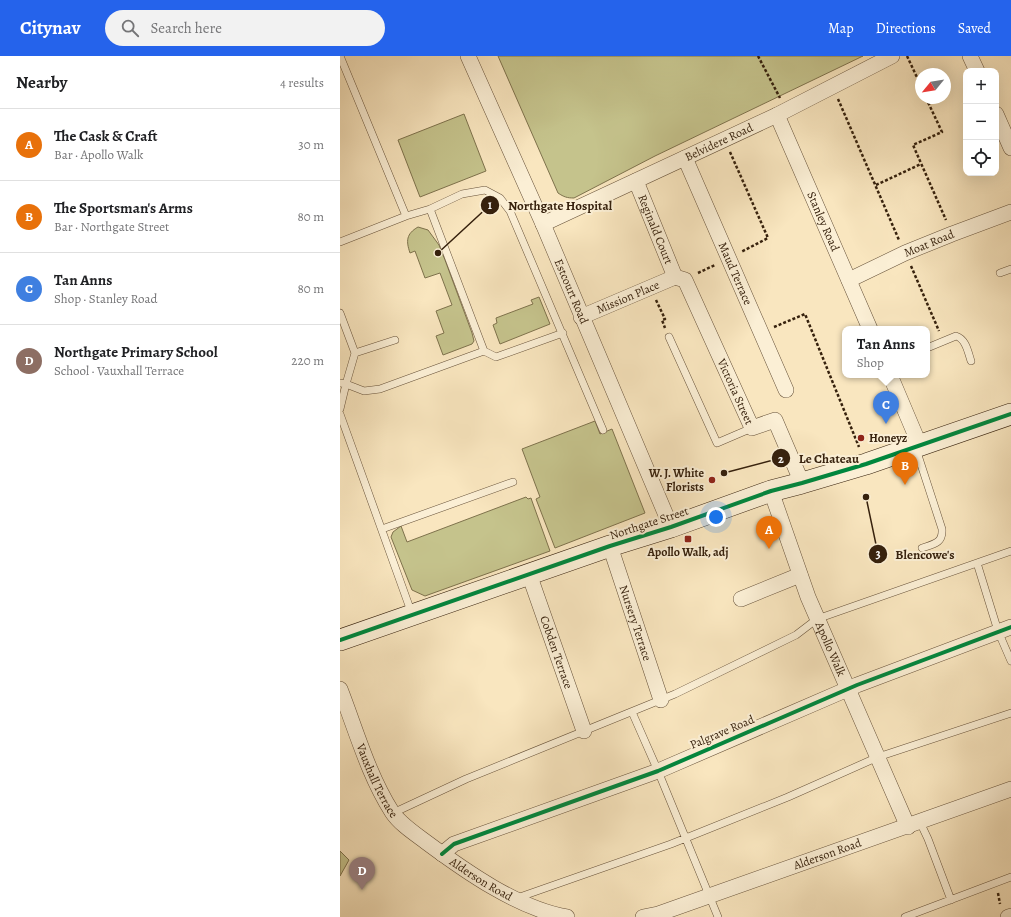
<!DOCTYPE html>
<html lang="en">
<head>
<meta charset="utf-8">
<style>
  :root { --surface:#fff; --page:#f2f2f2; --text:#202124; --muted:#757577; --line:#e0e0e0; --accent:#2563eb }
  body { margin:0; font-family:Alegreya,serif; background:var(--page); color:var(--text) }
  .controls { position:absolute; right:12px; top:12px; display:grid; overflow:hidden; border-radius:8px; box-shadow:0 4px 16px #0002 }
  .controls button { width:36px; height:36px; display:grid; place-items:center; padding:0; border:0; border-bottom:1px solid var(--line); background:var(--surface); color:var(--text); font:20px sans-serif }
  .compass { position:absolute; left:575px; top:12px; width:36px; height:36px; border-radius:50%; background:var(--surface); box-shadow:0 4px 16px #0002; rotate:240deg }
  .you { position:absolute; left:376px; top:461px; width:14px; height:14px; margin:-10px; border:3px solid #fff; border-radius:50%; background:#1a73e8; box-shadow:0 0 0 6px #1a73e833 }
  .badge { display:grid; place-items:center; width:26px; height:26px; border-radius:50%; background:var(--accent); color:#fff; font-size:13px; font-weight:700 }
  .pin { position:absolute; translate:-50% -33px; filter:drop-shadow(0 1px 2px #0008) }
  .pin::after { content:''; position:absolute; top:21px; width:14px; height:12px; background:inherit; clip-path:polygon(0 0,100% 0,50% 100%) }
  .popup { position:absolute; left:502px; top:270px; width:88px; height:52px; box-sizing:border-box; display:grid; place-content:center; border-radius:8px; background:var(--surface); filter:drop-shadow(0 1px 3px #0005); font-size:13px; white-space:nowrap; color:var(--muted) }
  .popup b { font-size:15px; color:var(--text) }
  .popup::after { content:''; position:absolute; left:50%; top:100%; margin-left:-8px; border:8px solid transparent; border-top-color:var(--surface) }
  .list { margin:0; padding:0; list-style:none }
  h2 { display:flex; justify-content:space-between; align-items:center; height:52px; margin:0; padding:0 16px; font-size:17px }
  h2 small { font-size:13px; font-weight:400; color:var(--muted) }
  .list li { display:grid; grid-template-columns:26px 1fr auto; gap:12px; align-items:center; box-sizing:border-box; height:72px; padding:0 16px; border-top:1px solid var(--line) }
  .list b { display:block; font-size:15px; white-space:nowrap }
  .list p { margin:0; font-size:13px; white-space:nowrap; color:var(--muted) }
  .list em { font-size:13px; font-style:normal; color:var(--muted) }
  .icon { flex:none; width:22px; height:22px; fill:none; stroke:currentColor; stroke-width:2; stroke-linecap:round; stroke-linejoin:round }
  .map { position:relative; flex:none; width:671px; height:861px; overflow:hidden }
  header { display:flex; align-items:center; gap:24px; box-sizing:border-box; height:56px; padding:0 20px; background:var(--accent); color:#fff }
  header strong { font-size:19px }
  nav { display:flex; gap:22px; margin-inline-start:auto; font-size:14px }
  .search { width:280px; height:36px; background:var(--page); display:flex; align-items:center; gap:10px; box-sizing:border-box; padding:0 14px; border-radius:22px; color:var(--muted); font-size:15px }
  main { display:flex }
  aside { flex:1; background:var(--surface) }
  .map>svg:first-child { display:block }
  .green { fill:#c5c38c; stroke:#7e724c }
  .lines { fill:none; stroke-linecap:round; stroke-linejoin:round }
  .lane-casing { stroke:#67523a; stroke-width:8 }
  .street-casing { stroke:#67523a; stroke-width:16 }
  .secondary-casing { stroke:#36210d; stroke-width:22 }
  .path { stroke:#36210d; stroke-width:2.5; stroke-dasharray:3 2; stroke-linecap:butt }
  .lane { stroke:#fbefd5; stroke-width:7 }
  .street { stroke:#fbefd5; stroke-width:15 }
  .secondary { stroke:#fbefd5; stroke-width:21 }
  .cycleway-casing { stroke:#fbefd5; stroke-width:6 }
  .cycleway { stroke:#00873e; stroke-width:4 }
  .poi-dot { fill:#8f2418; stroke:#fbefd5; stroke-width:1.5 }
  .labels { text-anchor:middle; stroke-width:4; stroke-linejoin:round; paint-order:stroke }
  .street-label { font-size:12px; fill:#36210d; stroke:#fbefd5 }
  .poi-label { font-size:12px; font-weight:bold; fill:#36210d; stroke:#fbefd5; text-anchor:start }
  .leader { fill:none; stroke:#36210d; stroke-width:1.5 }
  .callout-dot { fill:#36210d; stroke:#fbefd5; stroke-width:1.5 }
  .mark-label { font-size:12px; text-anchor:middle; font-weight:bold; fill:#fff }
  .callout-label { font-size:13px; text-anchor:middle; font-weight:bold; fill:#36210d; stroke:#fbefd5; stroke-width:4; stroke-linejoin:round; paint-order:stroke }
</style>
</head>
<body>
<header>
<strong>Citynav</strong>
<div class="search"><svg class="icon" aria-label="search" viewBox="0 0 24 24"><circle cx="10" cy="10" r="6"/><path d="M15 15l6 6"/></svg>Search here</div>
<nav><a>Map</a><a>Directions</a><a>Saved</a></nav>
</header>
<main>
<aside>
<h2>Nearby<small>4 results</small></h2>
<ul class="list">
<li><span class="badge" style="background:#e8710a">A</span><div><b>The Cask &amp; Craft</b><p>Bar · Apollo Walk</p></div><em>30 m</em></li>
<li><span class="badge" style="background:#e8710a">B</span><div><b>The Sportsman's Arms</b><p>Bar · Northgate Street</p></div><em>80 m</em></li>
<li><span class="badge" style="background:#3f7fe0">C</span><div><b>Tan Anns</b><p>Shop · Stanley Road</p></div><em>80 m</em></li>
<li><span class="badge" style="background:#8d6e63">D</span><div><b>Northgate Primary School</b><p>School · Vauxhall Terrace</p></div><em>220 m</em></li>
</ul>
</aside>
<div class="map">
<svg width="671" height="861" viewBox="0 0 671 861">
  <rect width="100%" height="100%" fill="#f9e6bf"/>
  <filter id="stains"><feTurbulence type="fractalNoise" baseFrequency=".005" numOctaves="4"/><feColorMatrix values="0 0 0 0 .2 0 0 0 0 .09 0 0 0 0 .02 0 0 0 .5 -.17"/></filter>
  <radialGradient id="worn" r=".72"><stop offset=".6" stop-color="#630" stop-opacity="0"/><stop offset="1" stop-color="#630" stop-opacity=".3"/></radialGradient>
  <path class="green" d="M158,0H523L315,100L234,142C227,142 224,141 218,137Z
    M124,58L146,115L80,141L58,84Z
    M78,171L88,174L99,189L105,204L132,277L134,285L132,288L103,299L96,280L104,277L96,255L112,249L100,217L85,222L75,195L70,197C66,185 66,178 78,171Z
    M199,241L210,268L160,288L153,269L157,267L156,262L193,248L191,244Z
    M255,365L260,378L272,373L305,457L215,492L196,443L200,441L182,393Z
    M186,441L188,443L191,442L192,445L210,495L85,540L72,534L51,481L53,476L61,470L67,486Z
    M0,795L9,804L0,820Z"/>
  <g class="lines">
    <g class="lane-casing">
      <path id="lane" d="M0,0L66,160
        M90,153L144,295
        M0,186L66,160L90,153L122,138L145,134L160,142L170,155L263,374
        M660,217L671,213
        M0,257L15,297L6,328L0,327
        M329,281L377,387L412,372
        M587,292L616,280C626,283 628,296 631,305
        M15,297L55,284
        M0,353L6,328L24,335L40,333L144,295L156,301L223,277
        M0,358L72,558
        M576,393L602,473C603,487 594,488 582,492
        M42,473L173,426
        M637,507L658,575L671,605
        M292,656L318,715L378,861
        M53,757L126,723L335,638L456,579L477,563L671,495
        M580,766L588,783L611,844
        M177,842L331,788L448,741L538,701L671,657
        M565,861L671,821"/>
    </g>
    <g class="street-casing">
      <g id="street">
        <path id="s1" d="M128,0L203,168L331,471"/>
        <path d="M630,0L637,15"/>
        <path d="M656,58L671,92"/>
        <path id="s2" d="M437,59L530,273"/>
        <path id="s3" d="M345,102L446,334"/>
        <path id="s4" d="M296,125L335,221"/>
        <path id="s5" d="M203,168L437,59L552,0"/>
        <path id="s6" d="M335,221L345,224L412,372L435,364L462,427"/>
        <path id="s7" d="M509,224L565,197L612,178L671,156"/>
        <path id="s8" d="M241,261L335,221"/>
        <path d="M550,319L580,390"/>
        <path id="s9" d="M431,435L468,541L568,771"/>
        <path id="s10" d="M270,490L321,644"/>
        <path id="s11" d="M189,518L244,675"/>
        <path d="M401,543L460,519"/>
        <path id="s12" d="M0,633C16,674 28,718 52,756C60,768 74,777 86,786C125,815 179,853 227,861"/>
        <path d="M102,798L114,788L318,715L517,629L671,571"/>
        <path id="s13" d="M303,861L318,858L671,733"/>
        <path d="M668,861L671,860"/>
      </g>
    </g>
    <g class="secondary-casing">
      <path id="secondary" d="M0,584L270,490L331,471L431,435L462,427L526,408L671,358"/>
    </g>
    <path class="path" d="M418,0L440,42
      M567,0L581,30
      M586,42L602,76L573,89L606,164
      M498,43L559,184
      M390,96L428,182L401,196
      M536,129L581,108
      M571,210L599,275
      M358,217L375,209
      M316,244L325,263L322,264L325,272
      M434,271L465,258L519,391
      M658,837L660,848"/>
    <use href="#lane" class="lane"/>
    <use href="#street" class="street"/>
    <use href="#secondary" class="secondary"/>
    <g class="cycleway-casing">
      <path id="cycleway" d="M0,584L270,490L331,471L431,435L462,427L526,408L671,358
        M102,798L114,788L318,715L517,629L671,571"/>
    </g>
    <use href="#cycleway" class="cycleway"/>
  </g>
  <g class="poi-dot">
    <circle cx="521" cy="382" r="4"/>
    <circle cx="372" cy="424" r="4"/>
    <rect x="344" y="479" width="8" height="8" rx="2"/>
  </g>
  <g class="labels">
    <g class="street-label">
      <text dy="4" stroke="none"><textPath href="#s5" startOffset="194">Belvidere Road</textPath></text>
      <text dy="4" stroke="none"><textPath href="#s2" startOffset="116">Stanley Road</textPath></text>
      <text dy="4" stroke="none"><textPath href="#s4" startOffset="52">Reginald Court</textPath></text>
      <text dy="4" stroke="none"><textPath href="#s7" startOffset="88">Moat Road</textPath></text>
      <text dy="4" stroke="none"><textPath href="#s3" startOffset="126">Maud Terrace</textPath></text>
      <text dy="4" stroke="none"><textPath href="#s1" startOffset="257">Estcourt Road</textPath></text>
      <text dy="4" stroke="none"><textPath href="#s8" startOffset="51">Mission Place</textPath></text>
      <text dy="4" stroke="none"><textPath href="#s6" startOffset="133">Victoria Street</textPath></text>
      <text transform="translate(309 467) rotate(-18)" y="4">Northgate Street</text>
      <text dy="4" stroke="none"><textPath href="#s10" startOffset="81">Nursery Terrace</textPath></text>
      <text dy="4" stroke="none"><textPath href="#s9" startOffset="169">Apollo Walk</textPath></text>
      <text dy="4" stroke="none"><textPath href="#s11" startOffset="83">Cobden Terrace</textPath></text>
      <text transform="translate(382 676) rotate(-23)" y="4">Palgrave Road</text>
      <text dy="4" stroke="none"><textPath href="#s12" startOffset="99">Vauxhall Terrace</textPath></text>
      <text dy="4" stroke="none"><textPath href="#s13" startOffset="195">Alderson Road</textPath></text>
      <text dy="4" stroke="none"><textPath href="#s12" startOffset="246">Alderson Road</textPath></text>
    </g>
    <g class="poi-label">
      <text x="529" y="386">Honeyz</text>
      <text x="364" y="421" text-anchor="end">W. J. White<tspan x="364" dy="14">Florists</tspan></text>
      <text x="348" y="500" text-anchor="middle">Apollo Walk, adj</text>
    </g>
  </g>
  <path class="leader" d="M98 197L150 149M384 417L441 402M526 441L538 498"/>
  <g class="callout-dot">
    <circle cx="98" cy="197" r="4"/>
    <circle cx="384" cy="417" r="4"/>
    <circle cx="526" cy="441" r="4"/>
    <circle cx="150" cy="149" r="10"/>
    <circle cx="441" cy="402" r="10"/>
    <circle cx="538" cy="498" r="10"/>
  </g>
  <g class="mark-label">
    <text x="150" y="153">1</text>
    <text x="441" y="407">2</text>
    <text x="538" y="502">3</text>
  </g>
  <g class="callout-label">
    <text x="220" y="154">Northgate Hospital</text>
    <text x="489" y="407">Le Chateau</text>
    <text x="585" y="503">Blencowe's</text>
  </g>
  <rect width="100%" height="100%" filter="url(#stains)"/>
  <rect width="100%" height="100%" fill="url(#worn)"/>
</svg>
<div class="controls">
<button>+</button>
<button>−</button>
<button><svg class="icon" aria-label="locate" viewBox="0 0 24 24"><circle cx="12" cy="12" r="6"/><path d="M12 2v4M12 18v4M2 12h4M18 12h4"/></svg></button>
</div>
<svg class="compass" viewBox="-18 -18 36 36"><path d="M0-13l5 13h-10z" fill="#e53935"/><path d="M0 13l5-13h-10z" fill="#757577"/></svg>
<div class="you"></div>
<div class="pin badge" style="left:429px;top:493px;background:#e8710a">A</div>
<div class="pin badge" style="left:565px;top:429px;background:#e8710a">B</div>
<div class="pin badge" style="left:546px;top:368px;background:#3f7fe0">C</div>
<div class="popup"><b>Tan Anns</b>Shop</div>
<div class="pin badge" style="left:22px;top:834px;background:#8d6e63">D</div>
</div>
</main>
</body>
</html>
